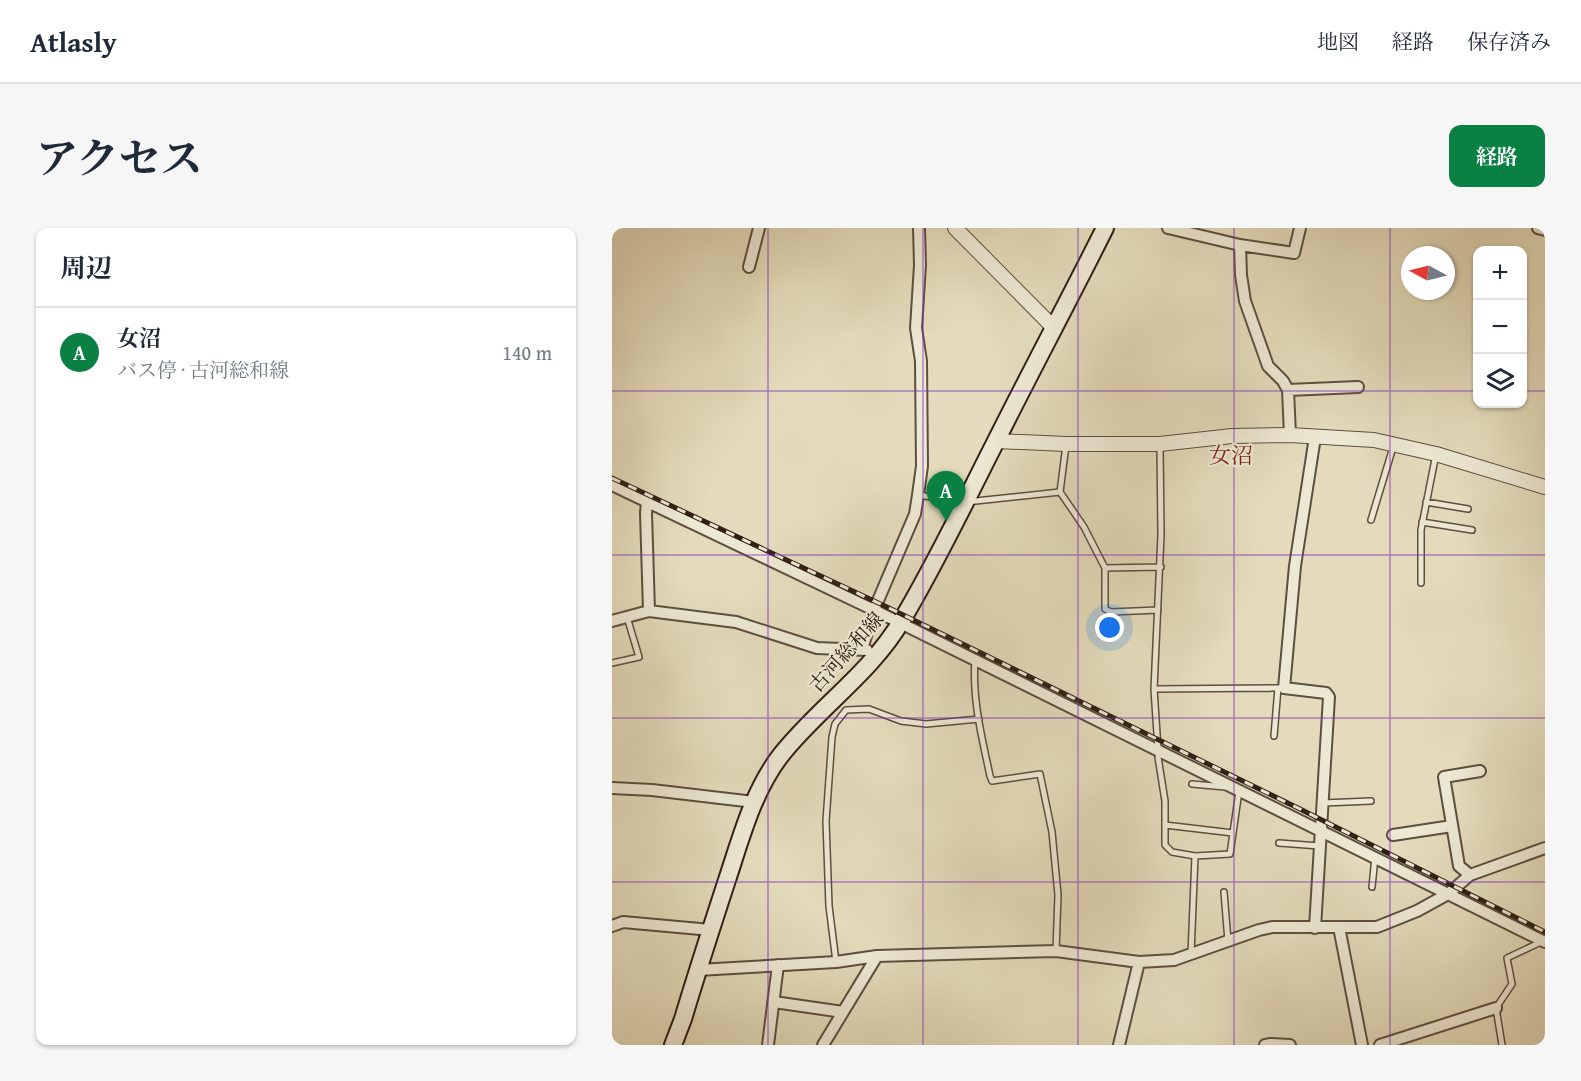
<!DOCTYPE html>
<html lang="ja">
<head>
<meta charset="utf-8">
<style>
  :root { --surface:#fff; --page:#f6f6f7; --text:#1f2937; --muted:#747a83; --line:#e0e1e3; --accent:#0b8043 }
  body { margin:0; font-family:"Gentium Book Plus","Noto Serif JP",serif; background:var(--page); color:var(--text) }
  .controls { position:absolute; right:18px; top:18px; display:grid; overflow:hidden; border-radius:12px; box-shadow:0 2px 4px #0004 }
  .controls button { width:54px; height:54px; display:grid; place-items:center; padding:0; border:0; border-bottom:2px solid var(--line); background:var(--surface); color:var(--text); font:30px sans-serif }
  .compass { position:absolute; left:789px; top:18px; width:54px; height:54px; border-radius:50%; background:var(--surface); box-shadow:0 2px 4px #0004; rotate:277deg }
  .you { position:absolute; left:498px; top:400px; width:21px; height:21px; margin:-15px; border:4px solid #fff; border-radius:50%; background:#1a73e8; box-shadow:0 0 0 9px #1a73e833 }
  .badge { display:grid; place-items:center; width:39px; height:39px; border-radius:50%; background:var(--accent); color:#fff; font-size:20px; font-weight:700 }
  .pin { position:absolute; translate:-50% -50px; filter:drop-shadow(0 2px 3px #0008) }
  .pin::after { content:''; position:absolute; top:32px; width:21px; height:18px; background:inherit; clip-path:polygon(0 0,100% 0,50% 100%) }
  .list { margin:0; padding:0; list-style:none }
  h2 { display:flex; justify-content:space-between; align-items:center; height:78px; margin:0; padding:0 24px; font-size:26px }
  h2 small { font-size:20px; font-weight:400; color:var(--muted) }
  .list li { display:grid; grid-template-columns:39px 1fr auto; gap:18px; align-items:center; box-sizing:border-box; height:90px; padding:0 24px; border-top:2px solid var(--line) }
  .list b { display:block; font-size:22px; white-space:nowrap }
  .list p { margin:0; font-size:20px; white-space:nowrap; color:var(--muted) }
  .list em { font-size:20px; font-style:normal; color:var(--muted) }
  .icon { flex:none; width:33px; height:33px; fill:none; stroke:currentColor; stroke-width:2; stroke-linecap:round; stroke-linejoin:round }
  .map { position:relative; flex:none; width:933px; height:817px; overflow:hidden; border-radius:12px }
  header { display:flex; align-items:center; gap:36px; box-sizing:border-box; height:84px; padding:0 30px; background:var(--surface); border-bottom:2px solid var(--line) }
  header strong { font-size:28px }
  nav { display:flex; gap:33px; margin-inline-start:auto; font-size:21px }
  .intro { display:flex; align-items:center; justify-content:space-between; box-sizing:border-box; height:144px; padding:0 36px }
  h1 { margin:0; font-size:42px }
  .button { padding:15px 27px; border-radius:12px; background:var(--accent); color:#fff; font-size:21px; font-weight:700 }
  main { display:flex; gap:36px; padding:0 36px }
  aside { flex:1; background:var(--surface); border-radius:12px; box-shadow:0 2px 4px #0004 }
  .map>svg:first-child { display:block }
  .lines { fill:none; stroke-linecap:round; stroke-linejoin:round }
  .service-casing { stroke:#5d4f3f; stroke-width:8 }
  .minor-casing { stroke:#5d4f3f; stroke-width:14 }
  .tertiary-casing { stroke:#5d4f3f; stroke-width:16 }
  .secondary-casing { stroke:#302016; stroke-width:20 }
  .service { stroke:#ede8d3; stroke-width:5 }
  .minor { stroke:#ede8d3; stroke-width:10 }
  .tertiary { stroke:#ede8d3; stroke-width:14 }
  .secondary { stroke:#ede8d3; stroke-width:16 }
  .rail-casing { stroke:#302016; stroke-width:5 }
  .rail { stroke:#ede8d3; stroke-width:3; stroke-dasharray:9; stroke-linecap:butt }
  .grid { fill:none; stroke:#7b2cbf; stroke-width:1.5; stroke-opacity:0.55 }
  .labels { text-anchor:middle; stroke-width:4.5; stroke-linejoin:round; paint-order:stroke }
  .street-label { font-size:20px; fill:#302016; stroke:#ede8d3 }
  .quarter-label { font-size:22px; fill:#7a1f14; stroke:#ede8d3 }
</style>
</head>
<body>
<header>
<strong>Atlasly</strong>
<nav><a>地図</a><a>経路</a><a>保存済み</a></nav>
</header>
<div class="intro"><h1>アクセス</h1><a class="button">経路</a></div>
<main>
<aside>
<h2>周辺<small></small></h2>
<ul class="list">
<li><span class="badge">A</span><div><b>女沼</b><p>バス停 · 古河総和線</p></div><em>140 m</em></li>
</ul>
</aside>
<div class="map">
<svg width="933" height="817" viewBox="0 0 933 817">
  <rect width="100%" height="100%" fill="#e3dbbb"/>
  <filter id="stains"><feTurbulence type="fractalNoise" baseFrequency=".00333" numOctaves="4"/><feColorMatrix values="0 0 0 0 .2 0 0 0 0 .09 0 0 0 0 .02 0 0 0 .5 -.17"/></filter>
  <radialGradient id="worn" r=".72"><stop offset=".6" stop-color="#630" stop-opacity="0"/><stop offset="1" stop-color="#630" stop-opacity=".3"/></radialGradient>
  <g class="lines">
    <g class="service-casing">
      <path id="service" d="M454,217L448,264L472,299L493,340V381L499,384L546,382
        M306,267L354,274L448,264
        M814,274L856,281
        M759,292L782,216
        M810,294L860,302
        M493,340L549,339
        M809,355V302L824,226
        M363,432C360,471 370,510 378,548L380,553L428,546L440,604L446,667L444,723
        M0,435L27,429L15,389
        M542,461L672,460
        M662,508L666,460
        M546,521L542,461L549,307L548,217
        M546,529L553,573V617L560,624L583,628L618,626L627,563
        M580,556L613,559
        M711,575L759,573
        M553,597L621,605
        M667,615L708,618
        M760,659L763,629
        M612,664L616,713
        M579,726L583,628
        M224,734L217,678L214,593L220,509L223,496L234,482L257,481L289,493L314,496L367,491
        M890,817L884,780L900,756L895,730L929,714"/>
    </g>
    <g class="minor-casing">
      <path id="minor" d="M556,0L628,17L682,25L688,0
        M926,0L933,2
        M628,17L629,47L633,73L656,138L671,153L676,162L678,207
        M137,39L147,0
        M676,162L746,159
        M703,209L683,338L672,460L714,465L717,469L703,700
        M0,257L262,382L933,714
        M35,274L34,285L37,383
        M0,393L37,383L124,394L205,420L255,422
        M250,421L262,382L303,286L306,267L310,238L309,133L304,100L308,37L307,0
        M0,560L40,562L142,574
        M781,607L840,598
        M858,647L847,638L832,549L868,543
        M0,698L11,694L99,702
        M727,699L750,817
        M86,742L224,734L265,728L444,723L527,734L562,732L647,702L660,699H765L805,683L836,666L858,647L933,620
        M162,774L231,784
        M156,817L166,737
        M211,817L265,728
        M507,817L527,734
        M653,817L659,816L678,817
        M768,817L884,780"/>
    </g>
    <g class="tertiary-casing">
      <path id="tertiary" d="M343,0L442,100
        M384,213L454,216H548L620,208L678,207L762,212L824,226L933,259"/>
    </g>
    <g class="secondary-casing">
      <path id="secondary" d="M61,817L71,791C85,744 100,698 115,652C129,610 141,563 169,527C206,480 259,445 290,392C324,335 353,274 383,215C419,143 457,72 493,0"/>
    </g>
    <use href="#service" class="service"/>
    <use href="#minor" class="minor"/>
    <use href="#tertiary" class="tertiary"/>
    <use href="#secondary" class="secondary"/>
    <g class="rail-casing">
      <path id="rail" d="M0,250L277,380L686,580L933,704"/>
    </g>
    <use href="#rail" class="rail"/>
  </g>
  <path class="grid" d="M156,0V817M311,0V817M466,0V817M622,0V817M778,0V817M0,163H866M910,163H933M0,327H933M0,490H933M0,654H933"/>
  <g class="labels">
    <g class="street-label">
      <text transform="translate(234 424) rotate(-48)" y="7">古河総和線</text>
    </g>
    <g class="quarter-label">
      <text x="619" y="235">女沼</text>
    </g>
  </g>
  <rect width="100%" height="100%" filter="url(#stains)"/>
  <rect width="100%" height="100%" fill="url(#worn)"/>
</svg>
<div class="controls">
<button>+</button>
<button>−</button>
<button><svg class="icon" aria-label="layers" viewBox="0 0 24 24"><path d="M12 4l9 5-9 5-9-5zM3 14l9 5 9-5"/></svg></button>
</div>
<svg class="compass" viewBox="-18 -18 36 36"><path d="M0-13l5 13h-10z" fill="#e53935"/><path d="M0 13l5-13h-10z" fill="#747a83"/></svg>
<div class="you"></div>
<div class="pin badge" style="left:334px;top:293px">A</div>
</div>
</main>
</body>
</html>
